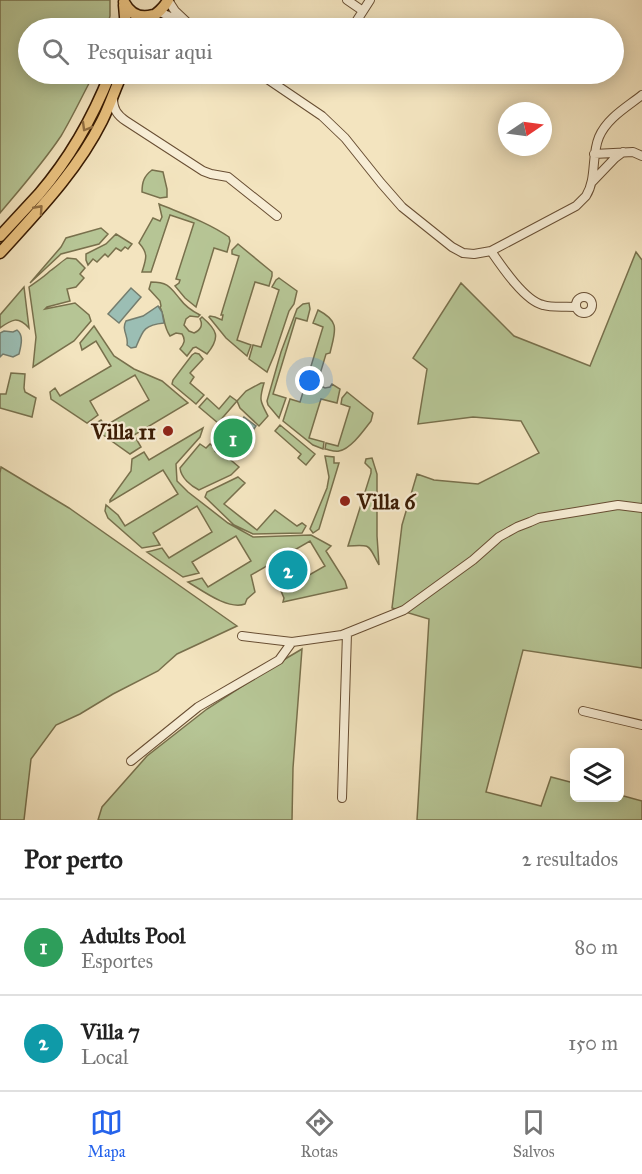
<!DOCTYPE html>
<html lang="pt">
<head>
<meta charset="utf-8">
<style>
  :root { --surface:#fff; --page:#f6f6f6; --text:#222; --muted:#767676; --line:#e0e0e0; --accent:#2563eb }
  body { margin:0; font-family:"IM FELL Great Primer",serif; background:var(--page); color:var(--text) }
  .controls { position:absolute; right:18px; bottom:18px; display:grid; overflow:hidden; border-radius:9px; box-shadow:0 3px 15px #0003 }
  .controls button { width:54px; height:54px; display:grid; place-items:center; padding:0; border:0; border-bottom:2px solid var(--line); background:var(--surface); color:var(--text); font:30px sans-serif }
  .compass { position:absolute; left:498px; top:102px; width:54px; height:54px; border-radius:50%; background:var(--surface); box-shadow:0 3px 15px #0003; rotate:77deg }
  .you { position:absolute; left:310px; top:381px; width:21px; height:21px; margin:-15px; border:4px solid #fff; border-radius:50%; background:#1a73e8; box-shadow:0 0 0 9px #1a73e833 }
  .badge { display:grid; place-items:center; width:39px; height:39px; border-radius:50%; background:var(--accent); color:#fff; font-size:20px; font-weight:700 }
  .pin { position:absolute; translate:-50% -50%; border:3px solid #fff; box-shadow:0 2px 6px #0006 }
  .list { margin:0; padding:0; list-style:none }
  h2 { display:flex; justify-content:space-between; align-items:center; height:78px; margin:0; padding:0 24px; font-size:26px }
  h2 small { font-size:20px; font-weight:400; color:var(--muted) }
  .list li { display:grid; grid-template-columns:39px 1fr auto; gap:18px; align-items:center; box-sizing:border-box; height:96px; padding:0 24px; border-top:2px solid var(--line) }
  .list b { display:block; font-size:22px; white-space:nowrap }
  .list p { margin:0; font-size:20px; white-space:nowrap; color:var(--muted) }
  .list em { font-size:20px; font-style:normal; color:var(--muted) }
  .icon { flex:none; width:33px; height:33px; fill:none; stroke:currentColor; stroke-width:2; stroke-linecap:round; stroke-linejoin:round }
  .map { position:relative; flex:none; width:642px; height:820px; overflow:hidden }
  .search { position:absolute; background:var(--surface); box-shadow:0 3px 15px #0003; left:18px; right:18px; top:18px; height:66px; display:flex; align-items:center; gap:15px; box-sizing:border-box; padding:0 21px; border-radius:33px; color:var(--muted); font-size:22px }
  .sheet { height:270px; background:var(--surface) }
  nav { display:flex; justify-content:space-around; align-items:center; box-sizing:border-box; height:84px; border-top:2px solid var(--line); background:var(--surface); font-size:16px; color:var(--muted) }
  nav a { display:grid; justify-items:center; gap:3px }
  nav .on { color:var(--accent) }
  .map>svg:first-child { display:block }
  .green { fill:#b6c595; stroke:#78704c; stroke-width:1.5 }
  .water { fill:#9bbeb4; stroke:#747d6e; stroke-width:1.5 }
  .lines { fill:none; stroke-linecap:round; stroke-linejoin:round }
  .minor-casing { stroke:#684e33; stroke-width:10 }
  .major-casing { stroke:#3a1c04; stroke-width:13 }
  .minor { stroke:#f7edd5; stroke-width:8 }
  .major { stroke:#eac280; stroke-width:10 }
  .oneway { stroke:#926f42 }
  .poi-dot { fill:#8f2418; stroke:#f7edd5; stroke-width:2 }
  .labels { text-anchor:middle; stroke-width:4.5; stroke-linejoin:round; paint-order:stroke }
  .poi-label { font-size:22px; font-weight:bold; fill:#3a1c04; stroke:#f7edd5; text-anchor:end }
</style>
</head>
<body>
<div class="map">
<svg width="642" height="820" viewBox="0 0 642 820">
  <rect width="100%" height="100%" fill="#f3e4bf"/>
  <filter id="stains"><feTurbulence type="fractalNoise" baseFrequency=".00333" numOctaves="4"/><feColorMatrix values="0 0 0 0 .2 0 0 0 0 .09 0 0 0 0 .02 0 0 0 .5 -.17"/></filter>
  <radialGradient id="worn" r=".72"><stop offset=".6" stop-color="#630" stop-opacity="0"/><stop offset="1" stop-color="#630" stop-opacity=".3"/></radialGradient>
  <path class="green" d="M0,0H110V16L107,28H28V74H94C83,94 73,116 61,136C43,163 21,188 0,213Z
    M152,170L163,172L167,189V197L160,198L142,192C142,182 144,176 152,170Z
    M159,204C183,214 207,222 229,237L230,241L227,252L214,248L196,307L185,298L175,286L179,283L180,280L176,279L194,223L170,215L151,272H142C146,259 149,254 139,243L153,218L160,221L162,217Z
    M101,228L108,234L99,244L61,254L30,283L61,247L66,238Z
    M116,234L132,244L128,249L125,247L121,251L116,248L108,257L105,254L97,262L93,259L88,265L86,260V254L106,244Z
    M238,244L272,272V276L269,286L255,282L237,340L251,345L247,356L226,338L209,317L210,316L215,317L222,320L223,315H221L239,256L232,254V250Z
    M636,252L642,260V668L523,650L486,792L541,806L551,777L574,783V798H620V795L642,801V820H417L429,619L392,608L402,525L417,474L434,480L478,484L539,453L521,421L473,417L418,424L427,369L413,358L461,283L514,336L590,366Z
    M67,258L76,259L85,268L80,274L84,278L76,287L67,289L70,301L47,307L45,309L75,303L89,315L91,321L74,341L33,367L36,337L29,287C36,282 44,277 50,271C56,267 61,262 67,258Z
    M279,278L297,291L294,304L289,311L275,353L267,372L249,359L253,345L261,347L279,290L272,287L276,280Z
    M151,282C168,282 170,287 180,299C185,306 192,311 200,315L198,317L190,316L186,319L184,325L189,331L194,333C201,330 203,325 200,319L202,317C217,330 221,337 207,354L196,347L193,348L187,356L180,349C184,344 186,340 182,334L176,333L170,336C163,326 165,317 160,307L161,306L160,301L149,289Z
    M24,287L29,328C18,316 12,319 0,328V315Z
    M309,303L310,309L307,321L296,318L273,394L286,398L279,418L268,405L267,401L281,352L297,309L303,304Z
    M318,310C341,322 335,331 330,353L326,354L317,384L325,388L330,387L332,384L340,389L337,403L321,399L309,438L324,442L323,449L313,445L283,421L290,399L300,402L323,327L313,323Z
    M94,326L114,356L134,369L162,381L188,403L134,435L141,447L130,454L92,427L93,425L101,420L105,426L149,400L135,375L90,401L98,415L87,423L51,399L50,392L55,388L60,396L111,366L96,341L82,350L80,343Z
    M195,353L199,354L203,359L190,373L194,377L190,383L204,395L196,404L172,384L173,380L192,355Z
    M11,373L25,374L24,388L25,392L36,398L32,417L0,408V394H6Z
    M261,383H264C259,400 260,401 268,416L259,426L240,408L237,401L218,423L199,407L207,398L219,409L230,396L237,401L246,391Z
    M347,392L373,413L371,421C364,430 351,449 339,451C335,452 330,450 325,449L326,443L338,446L350,407L341,404L342,398Z
    M280,425L315,454L306,465L298,458L301,454L275,431Z
    M203,428L200,437L176,464L177,481L188,492L228,523L253,537L311,535L331,546L326,551L345,581L347,588L283,602L284,598L281,591L325,566L310,541L251,575L255,592L247,599L245,604C228,610 203,591 188,582L202,578L208,587L251,561L236,536L192,562L199,573L183,577L147,552L162,548L169,558L212,532L197,506L153,533L160,545L142,548L108,518L105,511L106,505L118,515L125,526L178,494L163,470L110,502V500L131,471L132,459L144,452L149,460Z
    M200,444L206,448L210,444L217,449L215,451L224,458L226,456L239,467L231,475L199,490C191,486 181,478 180,468Z
    M325,456L334,457V463H339L319,529L313,533L310,529L327,488L329,477Z
    M372,458L377,474V536L379,565C368,545 372,544 348,546L371,473V469L365,463L366,459Z
    M1,467L69,508L237,626L177,654L158,671L113,694L80,714L56,725L31,759L24,820H0V473Z
    M238,477L245,483L224,504L257,530L275,510L297,526L302,523L306,526L302,533L253,534L234,525L205,497L207,492Z
    M302,649L293,768L292,820H98L102,807L147,756L207,709L280,662Z"/>
  <path class="water" d="M131,288L141,297L119,323L108,314Z
    M158,306L162,312L164,323C144,325 143,330 136,347L131,348L127,345C129,336 121,330 126,321L143,316Z
    M17,330C24,335 21,346 19,354L13,357L3,354L0,357V333L4,331L13,332Z
    M244,417L256,426L254,429L251,427L250,429L251,431L250,433L246,431L245,433L248,435L246,438L242,436L241,438L243,440L242,442L239,440L237,443L240,446L238,448L235,446L233,448L235,450L233,453L231,451L229,453L231,454L228,458L226,456L224,458L215,451L217,449L216,447L218,444L222,446L223,444L221,442L222,439L225,441L226,439L224,438L226,434L229,436L230,434L228,433L230,431L233,432L235,430L233,428L234,426L238,428L239,425L238,424L239,422L241,424L244,420L243,419Z"/>
  <g class="lines">
    <g class="minor-casing">
      <path id="minor" d="M168,0L175,11L193,28
        M347,0L363,11
        M160,12L181,22
        M352,28L370,0
        M260,74L322,116L345,138L381,183L402,207L452,247L463,253L474,254L491,251L576,206C579,203 583,199 586,196C597,178 591,156 599,137C607,118 627,107 642,95
        M113,98C113,109 117,115 126,121L203,171L211,174L228,177L277,216
        M594,154L633,152L642,156
        M592,182L615,158L623,152
        M491,251C502,267 525,301 543,305C553,308 565,306 576,307
        M576 305a8 8 0 1 1 16 0a8 8 0 1 1-16 0Z
        M242,636L292,642
        M583,711L642,725
        M131,761L198,707L279,660L292,642L342,635L404,610L473,560L499,537L517,527L530,522L539,518L618,505L642,508
        M342,798L347,633"/>
    </g>
    <g class="major-casing">
      <path id="major" d="M124,2C130,14 140,19 153,15
        M124,5L126,28
        M138,28C148,18 162,13 168,0
        M0,236C13,222 26,208 39,194C69,159 93,117 110,74
        M0,253C38,211 77,171 102,121C110,105 115,89 122,74"/>
    </g>
    <use href="#minor" class="minor"/>
    <use href="#major" class="major"/>
  </g>
  <defs><path id="oneway-chevron" d="M-2-3.5L2.5 0L-2 3.5" fill="none" stroke-width="1.6" stroke-linecap="round" stroke-linejoin="round" transform="scale(1.5)"/></defs>
  <g class="oneway">
    <use href="#oneway-chevron" transform="translate(86 127) rotate(120)"/>
    <use href="#oneway-chevron" transform="translate(39 209) rotate(-48)"/>
  </g>
  <g class="poi-dot">
    <circle cx="168" cy="431" r="6"/>
    <circle cx="345" cy="501" r="6"/>
  </g>
  <g class="labels">
    <g class="poi-label">
      <text x="156" y="439">Villa 11</text>
      <text x="357" y="509" text-anchor="start">Villa 6</text>
    </g>
  </g>
  <rect width="100%" height="100%" filter="url(#stains)"/>
  <rect width="100%" height="100%" fill="url(#worn)"/>
</svg>
<div class="controls">
<button><svg class="icon" aria-label="layers" viewBox="0 0 24 24"><path d="M12 4l9 5-9 5-9-5zM3 14l9 5 9-5"/></svg></button>
</div>
<svg class="compass" viewBox="-18 -18 36 36"><path d="M0-13l5 13h-10z" fill="#e53935"/><path d="M0 13l5-13h-10z" fill="#767676"/></svg>
<div class="you"></div>
<div class="pin badge" style="left:233px;top:438px;background:#2e9e5b">1</div>
<div class="pin badge" style="left:288px;top:570px;background:#0f9aa8">2</div>
<div class="search"><svg class="icon" aria-label="search" viewBox="0 0 24 24"><circle cx="10" cy="10" r="6"/><path d="M15 15l6 6"/></svg>Pesquisar aqui</div>
</div>
<section class="sheet">
<h2>Por perto<small>2 resultados</small></h2>
<ul class="list">
<li><span class="badge" style="background:#2e9e5b">1</span><div><b>Adults Pool</b><p>Esportes</p></div><em>80 m</em></li>
<li><span class="badge" style="background:#0f9aa8">2</span><div><b>Villa 7</b><p>Local</p></div><em>150 m</em></li>
</ul>
</section>
<nav>
<a class="on"><svg class="icon" aria-label="map" viewBox="0 0 24 24"><path d="M3 6l6-2 6 2 6-2v14l-6 2-6-2-6 2zM9 4v14M15 6v14"/></svg>Mapa</a>
<a><svg class="icon" aria-label="directions" viewBox="0 0 24 24"><path d="M12 3l9 9-9 9-9-9zM9 14v-3h6M13 9l2 2-2 2"/></svg>Rotas</a>
<a><svg class="icon" aria-label="saved" viewBox="0 0 24 24"><path d="M7 4h10v16l-5-4-5 4z"/></svg>Salvos</a>
</nav>
</body>
</html>
